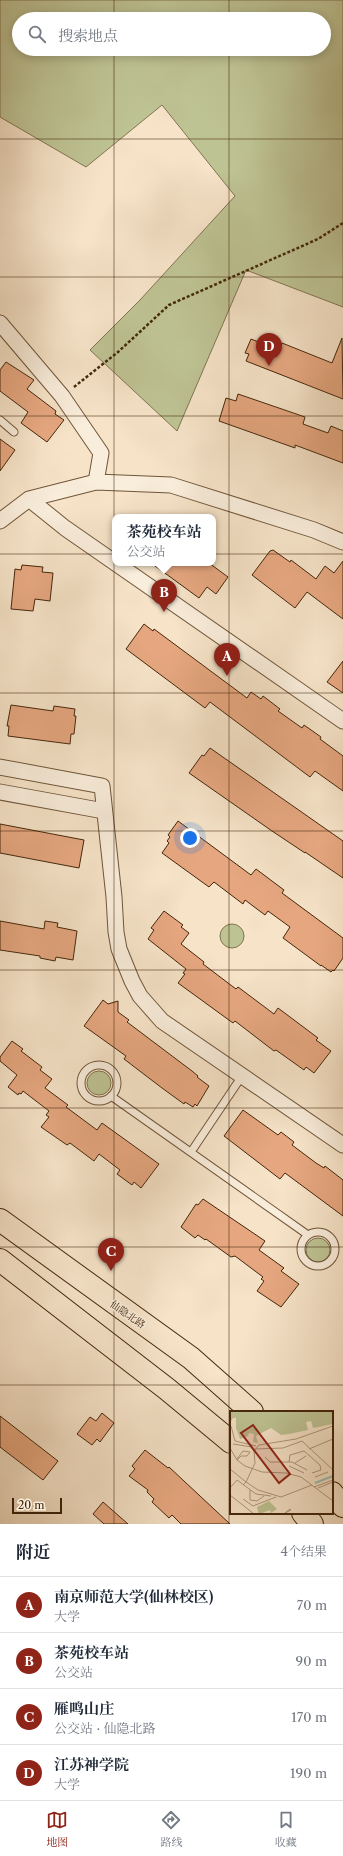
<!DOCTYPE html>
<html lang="zh">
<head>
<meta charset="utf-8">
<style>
  :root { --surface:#fff; --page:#f6f6f7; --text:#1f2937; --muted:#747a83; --line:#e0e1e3; --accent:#8f2418 }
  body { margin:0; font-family:"Libre Caslon Text","Noto Serif SC",serif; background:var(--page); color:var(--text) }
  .scale { position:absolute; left:12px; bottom:10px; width:50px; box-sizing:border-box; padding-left:4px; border:2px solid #44270b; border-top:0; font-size:11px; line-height:14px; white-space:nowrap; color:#44270b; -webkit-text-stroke:3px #f9eddb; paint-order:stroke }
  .you { position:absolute; left:190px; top:838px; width:14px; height:14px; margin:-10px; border:3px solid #fff; border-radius:50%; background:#1a73e8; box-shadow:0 0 0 6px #1a73e833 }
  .badge { display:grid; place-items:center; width:26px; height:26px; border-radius:50%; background:var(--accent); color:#fff; font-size:13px; font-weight:700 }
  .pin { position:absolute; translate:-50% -33px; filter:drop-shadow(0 1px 2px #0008) }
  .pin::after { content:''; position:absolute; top:21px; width:14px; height:12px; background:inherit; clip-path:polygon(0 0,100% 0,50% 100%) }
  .popup { position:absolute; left:112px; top:514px; width:104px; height:52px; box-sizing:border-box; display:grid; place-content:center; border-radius:8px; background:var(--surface); filter:drop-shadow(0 1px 3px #0005); font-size:13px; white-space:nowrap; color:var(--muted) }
  .popup b { font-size:15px; color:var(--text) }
  .popup::after { content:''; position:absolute; left:50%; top:100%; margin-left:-8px; border:8px solid transparent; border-top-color:var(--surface) }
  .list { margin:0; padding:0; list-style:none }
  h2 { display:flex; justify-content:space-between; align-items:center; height:52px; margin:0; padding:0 16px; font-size:17px }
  h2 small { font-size:13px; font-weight:400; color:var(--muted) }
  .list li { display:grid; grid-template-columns:26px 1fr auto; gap:12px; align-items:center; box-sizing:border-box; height:56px; padding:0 16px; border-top:1px solid var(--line) }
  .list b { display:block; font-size:15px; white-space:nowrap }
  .list p { margin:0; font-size:13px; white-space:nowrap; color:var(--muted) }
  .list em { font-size:13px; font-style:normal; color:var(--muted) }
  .icon { flex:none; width:22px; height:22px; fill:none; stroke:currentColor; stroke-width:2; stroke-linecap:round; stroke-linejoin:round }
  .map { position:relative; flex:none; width:343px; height:1524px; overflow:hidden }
  .search { position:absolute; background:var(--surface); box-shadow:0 2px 10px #0003; left:12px; right:12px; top:12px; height:44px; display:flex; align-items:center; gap:10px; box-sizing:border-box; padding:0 14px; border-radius:22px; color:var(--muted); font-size:15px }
  .sheet { height:276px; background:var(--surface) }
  nav { display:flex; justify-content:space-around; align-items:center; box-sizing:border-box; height:56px; border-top:1px solid var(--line); background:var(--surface); font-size:11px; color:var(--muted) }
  nav a { display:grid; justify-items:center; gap:2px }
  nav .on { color:var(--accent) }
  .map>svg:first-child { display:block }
  .green { fill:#bec394; stroke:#817550; fill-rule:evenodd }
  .building { fill:#e6a780; stroke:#44270b }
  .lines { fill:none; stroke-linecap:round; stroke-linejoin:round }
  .service-casing { stroke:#70563a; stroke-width:9 }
  .minor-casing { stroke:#70563a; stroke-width:17 }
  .primary-casing { stroke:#44270b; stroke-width:24 }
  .path { stroke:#44270b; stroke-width:2.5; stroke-dasharray:3 2; stroke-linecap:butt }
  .service { stroke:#f9eddb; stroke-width:7 }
  .minor { stroke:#f9eddb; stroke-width:15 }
  .primary { stroke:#f6e3c8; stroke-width:22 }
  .grid { fill:none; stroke:#44270b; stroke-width:1; stroke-opacity:0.55 }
  .labels { text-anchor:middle; stroke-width:3; stroke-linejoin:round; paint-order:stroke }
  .street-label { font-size:10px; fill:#44270b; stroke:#f9eddb }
  .inset-river { fill:none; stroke:#9dbeb5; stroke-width:2 }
  .inset-road { fill:none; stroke:#af987c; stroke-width:1 }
  .view { fill:#8f2418; fill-opacity:0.15; stroke:#8f2418; stroke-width:2 }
  .inset-edge { fill:none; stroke:#44270b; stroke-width:2 }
</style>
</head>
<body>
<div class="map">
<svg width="343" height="1524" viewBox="0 0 343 1524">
  <rect width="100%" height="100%" fill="#f6e3c8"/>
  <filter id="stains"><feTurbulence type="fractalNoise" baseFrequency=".005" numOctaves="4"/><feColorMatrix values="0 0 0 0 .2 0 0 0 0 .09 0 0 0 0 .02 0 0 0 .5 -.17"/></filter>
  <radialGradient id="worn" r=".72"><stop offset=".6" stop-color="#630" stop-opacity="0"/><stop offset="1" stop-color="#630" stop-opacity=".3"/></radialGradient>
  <path class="green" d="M0,0H343V307L246,270L177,431L90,350L140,300L235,196L162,105L86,167L0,117ZM19,19H324V49H19Z
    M220 936a12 12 0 1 1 24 0a12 12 0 1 1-24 0Z
    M87 1083a12 12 0 1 1 24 0a12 12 0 1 1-24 0Z
    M306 1250a12 12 0 1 1 24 0a12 12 0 1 1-24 0Z"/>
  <path class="building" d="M342,338L343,399L246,361L249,354L245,353L251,339L279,350L282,343L332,363Z
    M6,362L34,380L27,389L56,411L55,414L64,420L47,442L21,423L28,412L0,391V370Z
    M238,394L305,417L303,424L328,433L331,426L343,431V463L295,445V448L219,421L226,398L236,401Z
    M0,439L15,450L0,471Z
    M273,550L290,562L291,560L316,579L325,566L334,573L343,561V619L307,592L295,608L252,575L270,551Z
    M151,563H209L228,577L216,594L207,587L199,598Z
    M22,565L43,567L42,572L53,573L50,601L35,599L33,611L11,609L15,569L21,570Z
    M144,624L153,631L154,629L247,698L251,692L261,699L263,696L280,709L278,711L302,728L304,725L321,737L320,739L343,756V791L315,771L310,777L210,702L205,708L126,649Z
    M343,661V693L327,682Z
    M11,705L53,711L54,706L75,709L74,716H76L74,734H71L70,744L8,736L9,726H7Z
    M210,748L343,841V878L305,852V853L272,831L189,773L202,755L204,756Z
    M178,821L251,875L256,869L284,890L282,893L343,938V958L334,971L333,970L331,972L321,965V966L283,938L290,927L268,911L265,915L245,900L243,904L214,882L209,887L162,853L169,843L167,841L170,837L168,835Z
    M0,824L84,840L79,868L0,853Z
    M164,911L183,925L181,927L189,933L181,944L204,962L203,964L236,989L238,987L274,1014L278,1008L318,1038L316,1040L331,1051L314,1073L306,1067L304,1070L276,1050L274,1051L235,1021L233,1023L178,983L185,974L183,973L186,969L148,939L154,930L151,928Z
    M0,921L44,929L45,921L58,923L57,927L77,931L73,960L56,957L55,961L40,958V956L0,950Z
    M103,1000L108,1004L118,1001V1012L129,1020L127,1022L192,1071L198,1076L197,1077L209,1086L197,1106L195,1104L193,1107L185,1102L184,1104L162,1088L124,1059L126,1056L84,1026Z
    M12,1041L23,1049L21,1051L42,1067L40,1070L52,1079L45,1088L68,1105L66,1107L97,1130L102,1123L159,1164L141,1188L134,1182L132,1185L117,1174L120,1170L99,1154L94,1161L70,1143L67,1145L41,1127L49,1117L46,1115L49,1111L23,1091L21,1094L19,1093L18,1095L8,1087L17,1075L0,1061V1057Z
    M243,1110L278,1135L281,1132L294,1142L292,1145L316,1163L324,1168L325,1166L343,1180V1216L285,1173L280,1179L224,1136Z
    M203,1199L265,1241L259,1250L284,1268L281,1271L299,1284L281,1307L257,1291L264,1281L261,1279L263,1277L235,1256L231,1257L206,1239L205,1240L198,1235L195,1238L181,1227L196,1204L198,1205Z
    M102,1413L114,1423L100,1442L97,1439L92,1445L77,1434L90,1417L96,1421Z
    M0,1416L58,1461L43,1480L0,1447Z
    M145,1450L168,1468L169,1467L230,1524H181L172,1515L169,1518L152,1502L154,1499L147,1492L148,1490L129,1476L135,1469L132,1466Z
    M103,1502L128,1524H104L93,1514Z"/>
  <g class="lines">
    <g class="service-casing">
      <path id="service" d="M0,420L14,432
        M81 1083a18 18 0 1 1 36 0a18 18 0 1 1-36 0Z
        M111,1096L308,1235
        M191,1152L242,1076
        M301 1249a17 17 0 1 1 34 0a17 17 0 1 1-34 0Z"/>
    </g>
    <g class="minor-casing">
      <path id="minor" d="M0,323L62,396L101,453L96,482
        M29,499L65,528L343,721
        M0,521L29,499L96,482L171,485L314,530L343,542
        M0,767L102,786L114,897L116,932L119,949L132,981L140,996L162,1021L343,1145
        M0,792L104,811"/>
    </g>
    <g class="primary-casing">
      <path id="primary" d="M0,1220L191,1358L252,1412
        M0,1260L167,1389L231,1442
        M332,1493L343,1506
        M303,1513L312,1524"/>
    </g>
    <path class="path" d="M74,387L118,352L169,305L318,239L343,223"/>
    <use href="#service" class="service"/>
    <use href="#minor" class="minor"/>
    <use href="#primary" class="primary"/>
  </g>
  <path class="grid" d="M114,0V19M229,0V19M114,49V1524M229,49V1524M0,139H343M0,277H343M0,416H343M0,554H343M0,693H343M0,831H343M0,970H343M0,1108H343M0,1247H343M0,1385H343"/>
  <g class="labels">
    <g class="street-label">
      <text transform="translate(128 1314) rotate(35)" y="4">仙隐北路</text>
    </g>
  </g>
  <g transform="translate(230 1411)">
    <rect width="103" height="103" fill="#f6e3c8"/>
    <path d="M0,0H103V13L83,17L81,10L76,11L78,19L59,23L51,24L41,17L26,25L28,32L23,31L24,23L19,22L18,25L10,28L6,17V7H3L0,12ZM39,90L47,98L41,102L40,99L29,103L27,96Z" fill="#bec394"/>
    <path class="inset-river" d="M85,72L103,65"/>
    <path class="inset-road" d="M1,15L5,30L26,35M3,33L22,36M0,37L7,49L15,55L32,61L56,62L71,66L103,90M25,38L53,37L72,30L103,59M79,38L103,28M35,46L40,51H62L77,59M7,48L13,40L20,41L17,45H11L7,49M59,51L60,44L74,40L90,54L91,59L82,62M65,52L76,45M59,55L74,62M0,58L16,71L13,74L15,72M85,66L98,61M82,74L51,86L28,79L16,71L25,52L24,40L29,34L66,28L103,15M84,76L103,69M0,77L7,69L26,83L41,85M88,77L103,71M20,79V89L27,90L34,85M0,84L24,103M13,88L23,95L46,86M55,103V102L60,98L61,99L55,102"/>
    <path class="view" d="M23,14L60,63L49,72L11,22Z"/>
    <rect width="103" height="103" class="inset-edge"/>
  </g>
  <rect width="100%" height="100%" filter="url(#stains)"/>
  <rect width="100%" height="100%" fill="url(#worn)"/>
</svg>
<div class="scale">20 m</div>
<div class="you"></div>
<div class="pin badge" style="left:227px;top:676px">A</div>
<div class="pin badge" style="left:164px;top:612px">B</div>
<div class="popup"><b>茶苑校车站</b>公交站</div>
<div class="pin badge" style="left:111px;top:1271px">C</div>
<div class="pin badge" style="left:269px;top:366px">D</div>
<div class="search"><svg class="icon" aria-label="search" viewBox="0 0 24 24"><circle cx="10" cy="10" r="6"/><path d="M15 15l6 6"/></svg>搜索地点</div>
</div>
<section class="sheet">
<h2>附近<small>4个结果</small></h2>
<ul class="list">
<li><span class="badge">A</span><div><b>南京师范大学(仙林校区)</b><p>大学</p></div><em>70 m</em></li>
<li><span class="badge">B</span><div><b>茶苑校车站</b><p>公交站</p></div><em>90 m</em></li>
<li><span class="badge">C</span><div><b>雁鸣山庄</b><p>公交站 · 仙隐北路</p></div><em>170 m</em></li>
<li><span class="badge">D</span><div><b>江苏神学院</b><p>大学</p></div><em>190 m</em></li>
</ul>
</section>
<nav>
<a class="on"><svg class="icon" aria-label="map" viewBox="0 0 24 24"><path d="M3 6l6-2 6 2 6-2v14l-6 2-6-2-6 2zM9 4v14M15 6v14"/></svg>地图</a>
<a><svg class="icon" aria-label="directions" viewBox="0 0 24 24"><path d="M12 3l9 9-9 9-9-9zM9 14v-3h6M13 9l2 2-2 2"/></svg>路线</a>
<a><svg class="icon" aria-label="saved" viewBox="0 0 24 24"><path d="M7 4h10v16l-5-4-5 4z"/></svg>收藏</a>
</nav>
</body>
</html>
